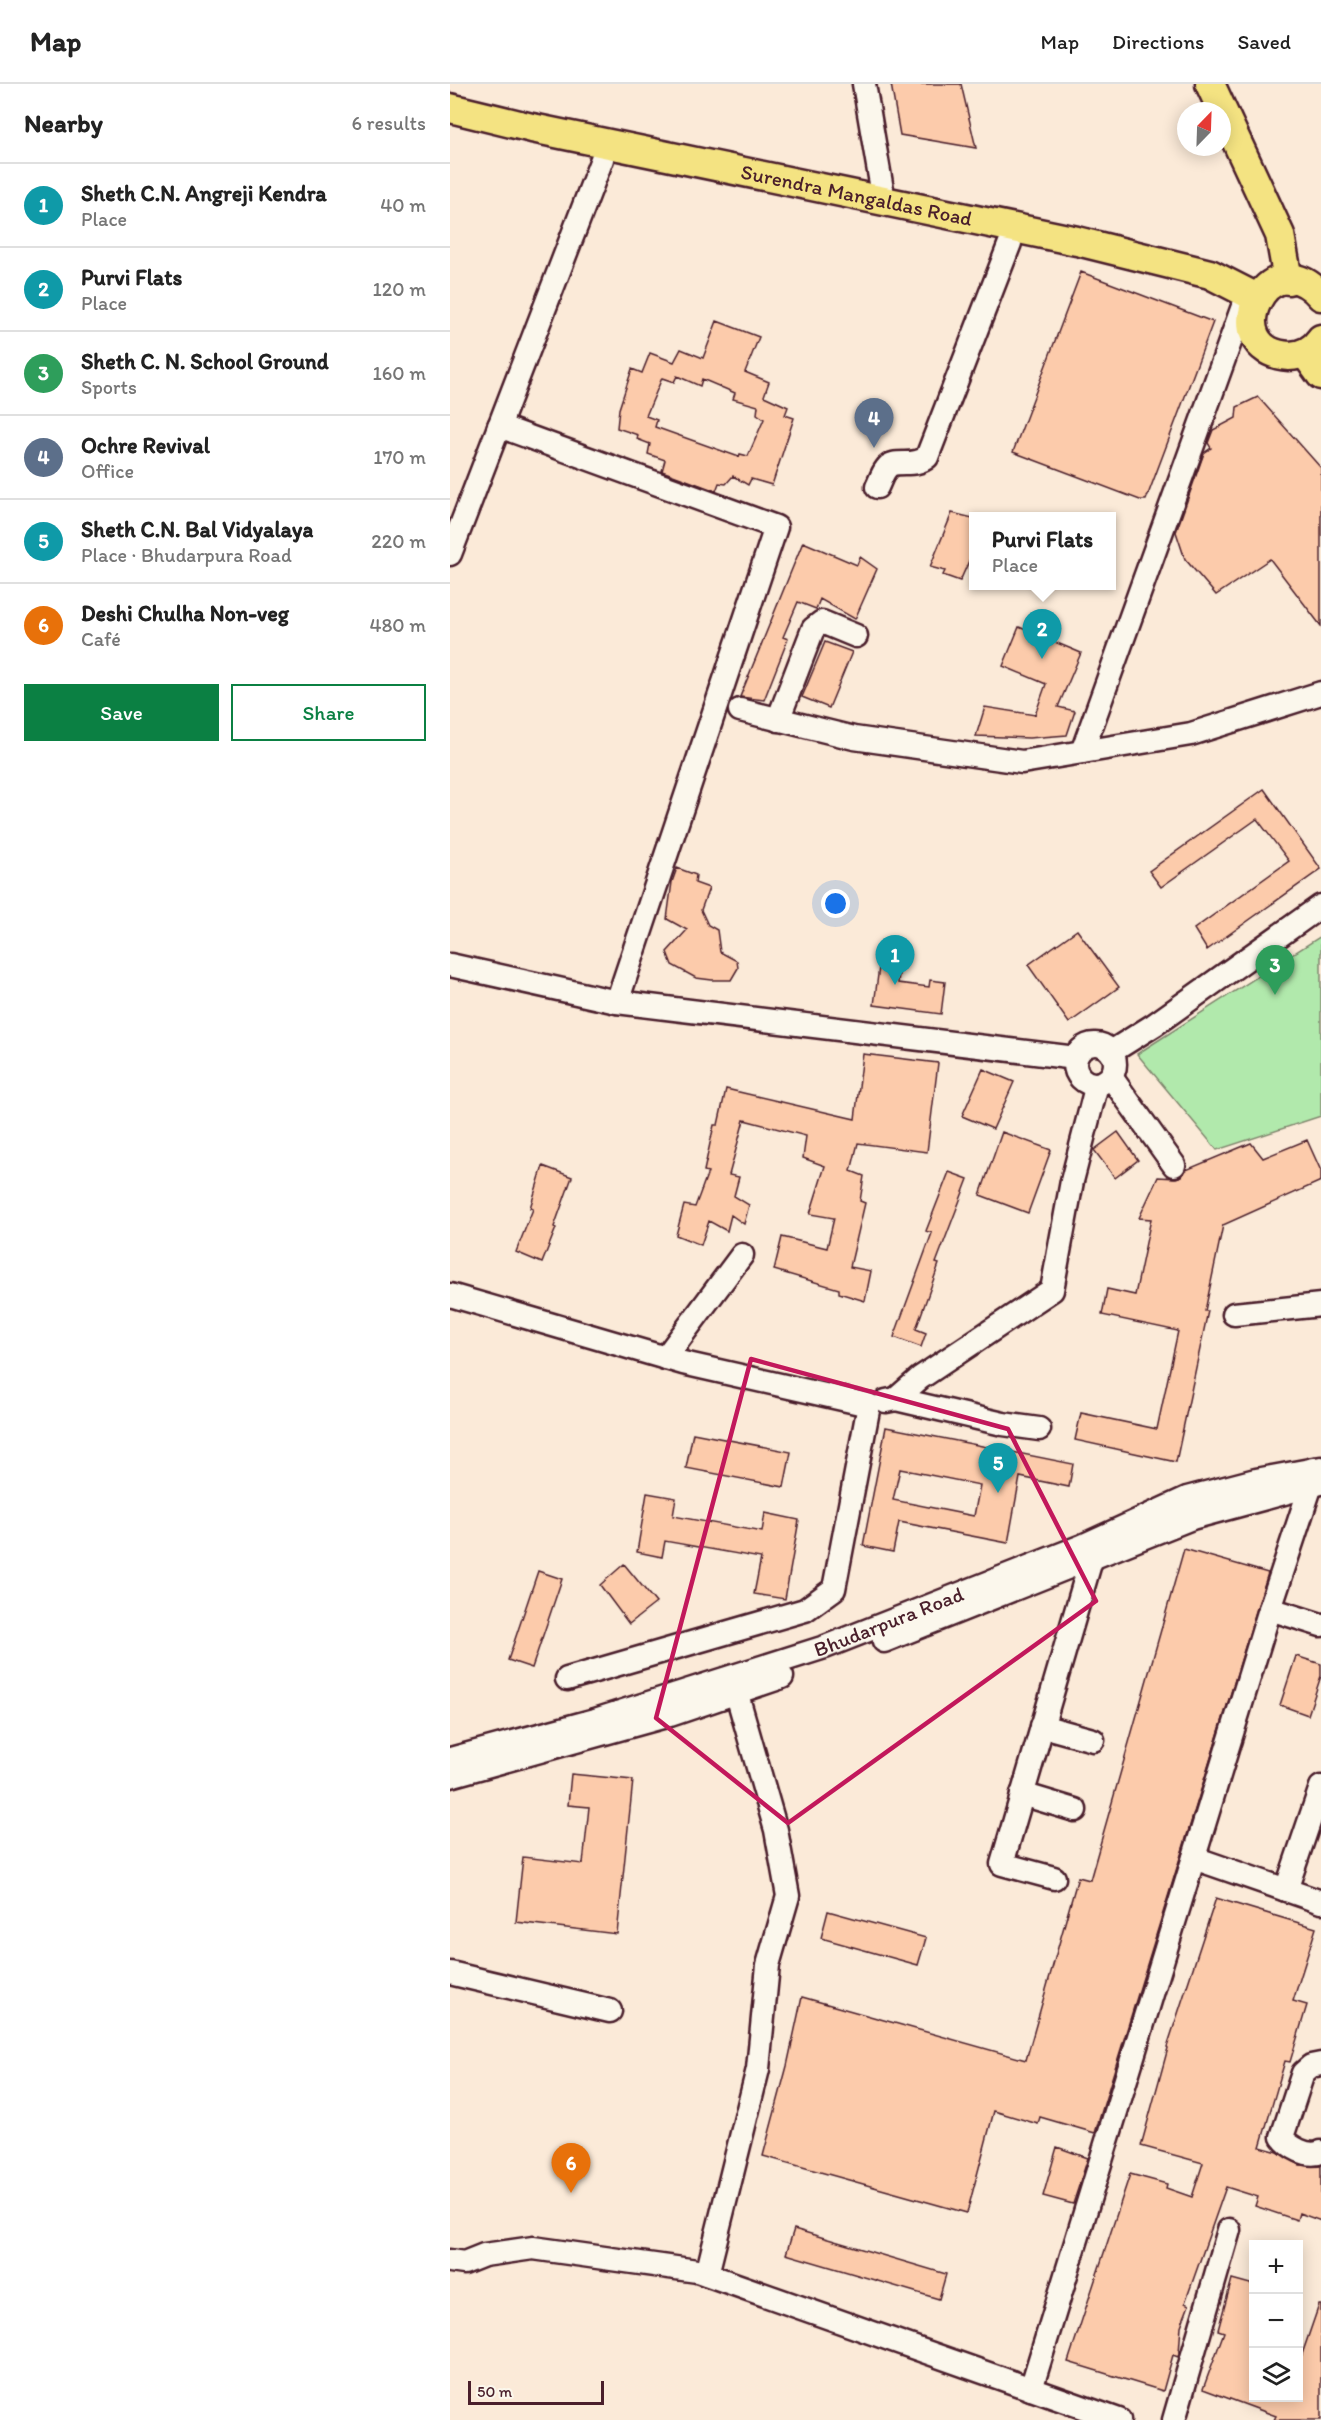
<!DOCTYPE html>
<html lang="en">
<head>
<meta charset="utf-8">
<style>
  :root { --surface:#fff; --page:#f2f2f2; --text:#222; --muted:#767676; --line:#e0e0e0; --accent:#0b8043 }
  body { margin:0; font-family:Itim,sans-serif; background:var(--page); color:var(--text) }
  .controls { position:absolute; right:18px; bottom:18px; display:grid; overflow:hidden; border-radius:0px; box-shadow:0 3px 15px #0003 }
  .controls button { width:54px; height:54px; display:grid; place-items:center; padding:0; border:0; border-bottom:2px solid var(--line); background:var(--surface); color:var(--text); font:30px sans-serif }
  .compass { position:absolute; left:727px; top:18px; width:54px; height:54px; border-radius:50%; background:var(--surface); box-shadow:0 3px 15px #0003; rotate:23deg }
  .scale { position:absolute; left:18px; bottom:15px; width:136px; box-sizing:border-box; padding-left:6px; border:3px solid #4a1f2b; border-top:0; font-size:16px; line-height:21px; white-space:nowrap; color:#4a1f2b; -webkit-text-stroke:4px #fbf7ec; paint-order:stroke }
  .you { position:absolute; left:386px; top:820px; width:21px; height:21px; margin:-15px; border:4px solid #fff; border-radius:50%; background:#1a73e8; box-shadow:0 0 0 9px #1a73e833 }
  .badge { display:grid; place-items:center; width:39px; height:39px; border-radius:50%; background:var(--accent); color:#fff; font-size:20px; font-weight:700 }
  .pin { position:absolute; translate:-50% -50px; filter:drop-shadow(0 2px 3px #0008) }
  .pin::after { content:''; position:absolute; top:32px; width:21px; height:18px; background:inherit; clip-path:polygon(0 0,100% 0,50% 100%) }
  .popup { position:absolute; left:519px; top:428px; width:147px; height:78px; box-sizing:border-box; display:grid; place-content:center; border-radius:0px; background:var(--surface); filter:drop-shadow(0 2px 4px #0005); font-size:20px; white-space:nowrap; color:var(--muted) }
  .popup b { font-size:22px; color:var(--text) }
  .popup::after { content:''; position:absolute; left:50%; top:100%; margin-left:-12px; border:12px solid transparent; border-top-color:var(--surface) }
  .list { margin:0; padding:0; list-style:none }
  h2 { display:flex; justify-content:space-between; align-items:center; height:78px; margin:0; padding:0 24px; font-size:26px }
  h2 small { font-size:20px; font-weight:400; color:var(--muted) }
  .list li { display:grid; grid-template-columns:39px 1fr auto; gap:18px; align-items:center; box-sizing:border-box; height:84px; padding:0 24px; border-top:2px solid var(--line) }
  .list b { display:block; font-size:22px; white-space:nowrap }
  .list p { margin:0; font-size:20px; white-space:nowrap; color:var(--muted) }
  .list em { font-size:20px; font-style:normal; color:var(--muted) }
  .actions { display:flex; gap:12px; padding:18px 24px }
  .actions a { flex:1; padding:14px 0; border:2px solid var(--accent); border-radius:0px; text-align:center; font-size:21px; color:var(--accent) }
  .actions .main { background:var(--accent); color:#fff }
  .icon { flex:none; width:33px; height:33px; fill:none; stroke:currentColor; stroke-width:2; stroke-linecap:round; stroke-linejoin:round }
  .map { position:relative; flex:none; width:871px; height:2336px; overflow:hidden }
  header { display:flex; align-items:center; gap:36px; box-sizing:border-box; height:84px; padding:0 30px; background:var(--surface); border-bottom:2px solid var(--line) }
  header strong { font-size:28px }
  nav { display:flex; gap:33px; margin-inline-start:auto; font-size:21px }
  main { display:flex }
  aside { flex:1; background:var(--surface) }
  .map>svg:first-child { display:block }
  .green { fill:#b1e9ac; stroke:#7e846c; stroke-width:1.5 }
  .building { fill:#fccbab; stroke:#4a1f2b; stroke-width:1.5; fill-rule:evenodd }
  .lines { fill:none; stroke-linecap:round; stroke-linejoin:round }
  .minor-casing { stroke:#4a1f2b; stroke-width:27 }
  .major-casing { stroke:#4a1f2b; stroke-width:33 }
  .minor { stroke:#fbf7ec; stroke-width:22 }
  .major { stroke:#f4e382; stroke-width:28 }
  .marked { fill:none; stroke:#c2185b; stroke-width:4.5; stroke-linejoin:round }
  .labels { text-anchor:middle; stroke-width:4.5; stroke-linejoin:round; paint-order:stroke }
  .street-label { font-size:21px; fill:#4a1f2b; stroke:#fbf7ec }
</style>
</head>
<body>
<header>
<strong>Map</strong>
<nav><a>Map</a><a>Directions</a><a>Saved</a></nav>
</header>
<main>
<aside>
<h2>Nearby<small>6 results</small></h2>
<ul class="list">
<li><span class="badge" style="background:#0f9aa8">1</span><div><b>Sheth C.N. Angreji Kendra</b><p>Place</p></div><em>40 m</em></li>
<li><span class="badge" style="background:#0f9aa8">2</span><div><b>Purvi Flats</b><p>Place</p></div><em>120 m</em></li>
<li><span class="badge" style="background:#2e9e5b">3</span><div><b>Sheth C. N. School Ground</b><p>Sports</p></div><em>160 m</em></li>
<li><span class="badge" style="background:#5c6f8a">4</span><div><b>Ochre Revival</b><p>Office</p></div><em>170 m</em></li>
<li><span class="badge" style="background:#0f9aa8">5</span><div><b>Sheth C.N. Bal Vidyalaya</b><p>Place · Bhudarpura Road</p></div><em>220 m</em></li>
<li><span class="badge" style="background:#e8710a">6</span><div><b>Deshi Chulha Non-veg</b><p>Café</p></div><em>480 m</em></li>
</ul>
<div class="actions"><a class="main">Save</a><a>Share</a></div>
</aside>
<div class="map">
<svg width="871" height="2336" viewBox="0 0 871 2336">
  <rect width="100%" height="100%" fill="#fbead8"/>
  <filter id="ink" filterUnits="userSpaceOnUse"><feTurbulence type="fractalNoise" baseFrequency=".0167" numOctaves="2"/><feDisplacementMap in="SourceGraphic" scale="12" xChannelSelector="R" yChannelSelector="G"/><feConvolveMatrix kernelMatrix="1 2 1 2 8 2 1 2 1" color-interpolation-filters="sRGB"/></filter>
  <g filter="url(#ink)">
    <path class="green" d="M871,852V1032L767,1066L687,970Z"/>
    <path class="building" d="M441,0H511L526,64L450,51Z
      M631,188L763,238L696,416H690L563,368Z
      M267,237L309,253L295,288L319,298L314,312L338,323L335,331L344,334L322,401L301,395L298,401L283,392L276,400L269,399L266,407L212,387L215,376L198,370L200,360L187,355L188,351L167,344L169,325L182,285L192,289L200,269L224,278L231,265L253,274ZM227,292L250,302L252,295L285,309L283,315L308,322L307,330L314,335L298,372L290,370L289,373L205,343L207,336L196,332L212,294L224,298Z
      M808,313L871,384V542L820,475L766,511L735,475L726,448L754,369L761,364L758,359L763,346L786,334L787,323Z
      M502,429L523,434V468L510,497L493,491L495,487L480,483Z
      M353,458L407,481L410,473L427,485L405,535L370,515L366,525L348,518L333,553L338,555L314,616L290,613Z
      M569,543L631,569L608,623L625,627L617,651L579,654L526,652L535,623L585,631L596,600L553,582Z
      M375,558L402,568L379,624L352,613Z
      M814,705L871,785L757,866L744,845L839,777L807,735L711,803L699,787Z
      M227,784L246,791L245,799L259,804L251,826L258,841L267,846L270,868L287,877L288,884L281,896H262L246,894L222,881L217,868L237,846L217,835L222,798Z
      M627,846L669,903L619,939L578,881Z
      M431,868L451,871L448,899L479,903L480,896L495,898L491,930L424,921Z
      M413,970L488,979L477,1068L408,1059L401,1087L414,1092L410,1117L415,1119L400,1183L421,1187L415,1217L389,1209V1205L324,1186L332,1153L377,1164L384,1134L360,1130L375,1082L353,1074L356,1052L294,1036L279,1091L289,1093L284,1112L299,1121L294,1140L281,1131L277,1147L259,1137L251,1161L226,1151L234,1121L245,1123L258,1088L254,1087L264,1041H268L276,1005L405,1035Z
      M533,985L564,998L543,1045L512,1032Z
      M552,1048L601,1066L578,1129L530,1111Z
      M668,1048L688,1076L665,1094L644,1066Z
      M857,1056L871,1087V1097L773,1141L755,1227H758L726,1378L625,1356L631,1329L707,1345L728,1247L652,1231L657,1205L685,1211L701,1135L689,1134L708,1093L726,1094L732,1092L736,1086L801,1059L813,1074Z
      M93,1082L122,1093L104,1143L106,1144L92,1179L66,1168L83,1125L80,1124Z
      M499,1088L518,1095L486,1179L489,1180L466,1245L476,1249L471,1263L444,1253L482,1149L476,1147Z
      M436,1343L623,1380L619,1403L570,1393L558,1459L449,1438L443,1468L413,1462ZM450,1385L530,1401L524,1432L443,1416Z
      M243,1349L341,1368L334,1403L236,1384Z
      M197,1409L226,1414L223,1432L312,1448L315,1429L349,1436L335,1515L304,1510L311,1474L215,1457L212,1473L187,1468Z
      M734,1465L818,1489L645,2049L590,2033L588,2040L544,2027L517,2129L313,2072L337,1982L352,1913L576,1976L628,1793L640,1796Z
      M174,1480L206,1519L179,1540L150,1501Z
      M88,1487L112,1495L82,1584L58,1576Z
      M846,1572L871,1580V1592L858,1631L830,1621Z
      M121,1690L183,1696L167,1850L66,1838L73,1773L133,1780L139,1723L118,1721Z
      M766,1814L866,1844L843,1917L857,1921L840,1978L835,1977L810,2063L828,2068L850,2081L871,2082V2137L849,2129L847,2136L805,2122L808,2113L776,2103L735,2219L739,2221L731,2242L729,2269L728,2273L723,2271L713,2307L618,2278L680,2090L717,2100L716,2104L742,2113L753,2079L691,2062L718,1964L717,1963Z
      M378,1827L476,1854L468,1881L371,1854Z
      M607,2063L638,2074L623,2120L593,2112Z
      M344,2145L496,2190L489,2215L336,2170Z
      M782,2195L804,2201V2313H849V2279L869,2221H871V2336H824L826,2332L753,2305L774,2248L768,2246Z"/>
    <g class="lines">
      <g class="minor-casing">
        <g id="minor">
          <path d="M414,0L434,117"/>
          <path d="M49,342L326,443L167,918L626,974"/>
          <path d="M427,403C430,397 432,390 436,385C444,373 464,385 477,373L560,159"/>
          <path d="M0,470L152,75"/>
          <path d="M290,626L404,654L572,678L741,650L871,609"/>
          <path d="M328,636L363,545L372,538L406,552"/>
          <path d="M632,668L792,225"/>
          <path d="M0,881L167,918"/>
          <circle cx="645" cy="980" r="20"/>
          <path d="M661,968L704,941L871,822"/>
          <path d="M661,993L724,1081"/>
          <path d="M0,1211L233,1279L419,1321L384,1505L355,1526L117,1595"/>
          <path d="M784,1230L871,1221"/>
          <path d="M215,1274L292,1171"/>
          <path d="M446,1315L470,1294L602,1206L622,1097L647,1000"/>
          <path d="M436,1317L446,1315L553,1340L589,1345"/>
          <path d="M820,1525L871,1541"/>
          <path d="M434,1557L742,1434L871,1399"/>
          <path d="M592,1642L643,1656"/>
          <path id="s1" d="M0,1675L145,1636L375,1563L632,1462L737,1414L806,1396L871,1384"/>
          <path d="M0,1692L220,1631L332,1593"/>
          <path d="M572,1710L625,1726"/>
          <path d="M744,1774L871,1818"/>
          <path d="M604,1794L552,1780L641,1476L639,1467"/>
          <path d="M836,1806L871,1703"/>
          <path d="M0,1889L160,1927"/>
          <path d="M871,1980L861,1982L853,1989L832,2053C839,2063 858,2074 871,2068"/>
          <path d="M0,2177L14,2179L34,2171L83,2164L247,2187L669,2336"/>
          <path d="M257,2190L308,1985L318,1881L338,1812L326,1746L282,1593"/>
          <path d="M581,2305L820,1525L861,1401L863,1385"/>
          <path d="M724,2336L779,2146"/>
        </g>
      </g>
      <g class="major-casing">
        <g id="major">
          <path d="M760,0L830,151L838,196"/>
          <path id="s2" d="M0,24L82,44L627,157L760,190L807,214"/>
          <path d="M871,212C818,151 764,267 839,272C852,272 864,265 871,255"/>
          <path d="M855,269L871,291"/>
        </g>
      </g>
      <use href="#minor" class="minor"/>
      <use href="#major" class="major"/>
    </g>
  </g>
  <path class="marked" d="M301,1275L558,1345L646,1517L338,1739L206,1634Z"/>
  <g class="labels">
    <g class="street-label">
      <text dy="7" stroke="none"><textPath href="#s2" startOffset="416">Surendra Mangaldas Road</textPath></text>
      <text dy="7" stroke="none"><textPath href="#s1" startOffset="460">Bhudarpura Road</textPath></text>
    </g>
  </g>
</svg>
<div class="controls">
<button>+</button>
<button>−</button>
<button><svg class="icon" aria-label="layers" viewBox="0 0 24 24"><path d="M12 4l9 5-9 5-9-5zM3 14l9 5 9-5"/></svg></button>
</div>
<svg class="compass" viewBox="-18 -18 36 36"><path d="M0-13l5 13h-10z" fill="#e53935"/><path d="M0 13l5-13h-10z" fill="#767676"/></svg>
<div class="scale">50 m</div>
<div class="you"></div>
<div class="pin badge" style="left:445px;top:901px;background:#0f9aa8">1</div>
<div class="pin badge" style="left:592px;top:575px;background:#0f9aa8">2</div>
<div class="popup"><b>Purvi Flats</b>Place</div>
<div class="pin badge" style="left:825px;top:911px;background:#2e9e5b">3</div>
<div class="pin badge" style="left:424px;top:364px;background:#5c6f8a">4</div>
<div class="pin badge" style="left:548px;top:1409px;background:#0f9aa8">5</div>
<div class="pin badge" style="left:121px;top:2109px;background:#e8710a">6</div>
</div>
</main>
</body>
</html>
